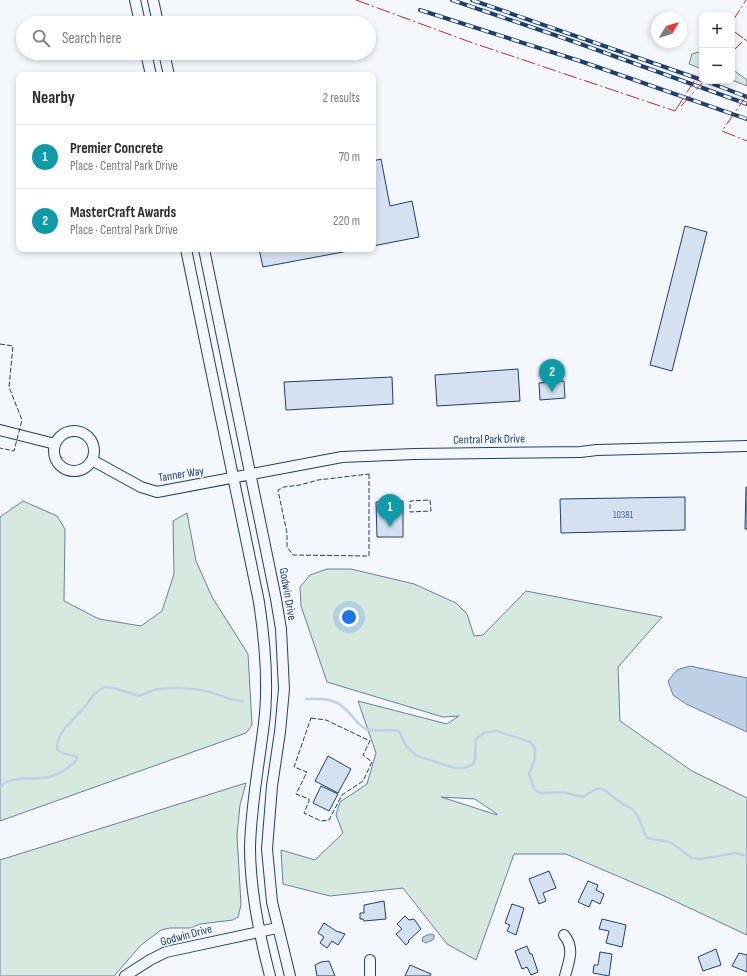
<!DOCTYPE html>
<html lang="en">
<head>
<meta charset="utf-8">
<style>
  :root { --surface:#fff; --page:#f2f2f3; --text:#2b2b33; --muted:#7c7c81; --line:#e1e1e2; --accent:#0b8043 }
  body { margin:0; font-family:"Sofia Sans Condensed",sans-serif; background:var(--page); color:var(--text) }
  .controls { position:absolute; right:12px; top:12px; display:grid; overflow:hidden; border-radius:8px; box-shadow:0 2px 6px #0003 }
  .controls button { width:36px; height:36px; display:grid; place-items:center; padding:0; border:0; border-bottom:1px solid var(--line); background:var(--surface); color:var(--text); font:20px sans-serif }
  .compass { position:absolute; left:651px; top:12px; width:36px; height:36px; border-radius:50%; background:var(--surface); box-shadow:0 2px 6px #0003; rotate:52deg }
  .you { position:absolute; left:349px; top:617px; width:14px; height:14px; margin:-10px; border:3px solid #fff; border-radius:50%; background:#1a73e8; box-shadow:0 0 0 6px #1a73e833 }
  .badge { display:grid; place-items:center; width:26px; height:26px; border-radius:50%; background:var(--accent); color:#fff; font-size:13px; font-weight:700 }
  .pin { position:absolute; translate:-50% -33px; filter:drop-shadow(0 1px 2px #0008) }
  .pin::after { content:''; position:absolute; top:21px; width:14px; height:12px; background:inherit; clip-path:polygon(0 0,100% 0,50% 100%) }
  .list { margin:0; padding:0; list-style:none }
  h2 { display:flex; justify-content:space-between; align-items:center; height:52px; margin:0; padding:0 16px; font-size:17px }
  h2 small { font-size:13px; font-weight:400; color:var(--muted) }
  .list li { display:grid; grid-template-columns:26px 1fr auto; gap:12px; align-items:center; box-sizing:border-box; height:64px; padding:0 16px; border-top:1px solid var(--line) }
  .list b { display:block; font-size:15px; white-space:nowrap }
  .list p { margin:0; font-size:13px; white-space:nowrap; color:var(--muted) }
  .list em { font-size:13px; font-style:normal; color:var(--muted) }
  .icon { flex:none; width:22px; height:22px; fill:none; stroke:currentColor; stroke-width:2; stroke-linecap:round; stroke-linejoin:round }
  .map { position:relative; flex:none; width:747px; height:976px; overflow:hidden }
  .search { position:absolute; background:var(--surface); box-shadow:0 2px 6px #0003; left:16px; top:16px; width:360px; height:44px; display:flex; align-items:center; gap:10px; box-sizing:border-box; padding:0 14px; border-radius:22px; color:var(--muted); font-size:15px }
  .panel { position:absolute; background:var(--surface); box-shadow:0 2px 6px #0003; left:16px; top:72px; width:360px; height:180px; border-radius:8px }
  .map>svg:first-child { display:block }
  .green { fill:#d7e8df; stroke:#687fa3; fill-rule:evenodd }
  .water { fill:#bed0e5; stroke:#687fa3 }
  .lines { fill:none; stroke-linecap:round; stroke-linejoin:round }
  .stream { stroke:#bed0e5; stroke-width:2.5 }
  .building { fill:#d5e0f0; stroke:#1d3f73 }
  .minor-casing { stroke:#1d3f73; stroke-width:12 }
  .minor { stroke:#f4f7fb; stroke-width:10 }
  .rail-casing { stroke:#1d3f73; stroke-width:4 }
  .rail { stroke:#f4f7fb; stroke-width:2.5; stroke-dasharray:8; stroke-linecap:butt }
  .fence { stroke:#1d3f73; stroke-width:1; stroke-dasharray:5 2; stroke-linecap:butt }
  .power { stroke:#c62828; stroke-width:1; stroke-dasharray:14 3 2 3; stroke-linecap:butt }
  .labels { text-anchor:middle; stroke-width:3; stroke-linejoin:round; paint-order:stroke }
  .number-label { font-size:10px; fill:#4b6792 }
  .street-label { font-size:12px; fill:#1d3f73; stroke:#f4f7fb }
</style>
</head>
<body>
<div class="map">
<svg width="747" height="976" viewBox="0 0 747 976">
  <rect width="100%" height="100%" fill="#f4f7fb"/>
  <path class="green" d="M702,51V69L689,64L692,54Z
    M732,69L747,80V86L732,80Z
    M23,501L57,516L65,529L64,601L99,619L141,626L162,611L174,574L173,521L187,513L196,561L212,597L248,654L252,725L246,733L0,821V517Z
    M327,569H351L414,584L456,603L467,614L474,636L483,635L526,591L662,617L618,667L620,721L692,771L747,798V935L662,895L566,854H514L476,960L447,944L403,888L330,896L283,884L281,850L315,860L343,833L336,815L340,802L367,784L376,753L358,701L447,724L459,716L443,717L327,682L301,606L300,587L310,575ZM441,797L475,799L497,814V815Z
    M246,783L240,805L237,835L241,905L238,917L233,920L200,924L191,928H170L161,930L141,945L114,976H0V860Z"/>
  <path class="water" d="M690,666L747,678V732L686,704L673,695L668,681L677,670Z
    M430,934L434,935V939L426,943L422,941L423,937Z"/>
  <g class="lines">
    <path class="stream" d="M306,699C328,698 338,699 352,716C356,721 360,726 366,729C377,733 388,728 399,731L406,746L417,756L455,768H464L472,765L475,760L476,739L484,733L497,731L530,742L535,748V759L529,774L534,789L540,793L563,792L583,797C604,781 602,790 620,802C625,806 631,807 635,812C641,820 642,829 647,838L670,842L692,858L701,859L735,853L747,856
      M0,787C12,774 34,781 49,777C58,775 69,767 76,761L77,757C70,753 63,756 57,749C56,730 77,718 86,705C92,697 95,692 104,687L114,688L139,696C143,695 147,692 151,691C164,686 196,688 210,692C222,696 231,701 243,701"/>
  </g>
  <path class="building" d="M381,159L390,206L412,201L419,237L373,246V161Z
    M685,226L707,232L672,371L650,365Z
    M259,249H359L263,267Z
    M518,369L520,401L437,406L435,375Z
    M392,377L393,404L286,410L284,382Z
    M564,381L565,398L540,400L539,383Z
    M746,487H747V529H745Z
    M685,497V530L561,533L560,499Z
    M403,501V537H377L376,502Z
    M328,756L351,769L338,793L315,781Z
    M321,786L338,794L329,811L313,803Z
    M549,871L556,888L543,893L546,901L539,904L529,879Z
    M588,881L598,885L596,890L604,894L600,904L592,900L589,907L578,902Z
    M384,901L386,919L364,921L363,919H360V913H364V905Z
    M512,904L524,908L516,935L507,931L510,925L505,923Z
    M405,916L409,920L414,919L421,929L408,941L409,942L406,945L396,934L402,929L397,924Z
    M602,919L626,925L622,947L606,943L609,931L599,929Z
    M324,923L336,931L345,934L338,945L332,941L327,948L320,943L324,937L318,933Z
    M527,946L530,954H532L538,972L531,975L527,967L522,969L515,951Z
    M716,949L721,965L703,971L698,957Z
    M600,952L612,954L609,976L593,973L594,965H598Z
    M739,953L747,955V972L732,966Z
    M329,961L335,976H317L315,965L321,962Z
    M410,965L431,974L430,976H405Z"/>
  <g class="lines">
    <g class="minor-casing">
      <path id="minor" d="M135,0L140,23
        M153,0L158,23
        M146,53L151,75
        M164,53L169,75
        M186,249L259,602C265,642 269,683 264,723C259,765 251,805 250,847C250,891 259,934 270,976
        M204,249L276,599L281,629L284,689L280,732L272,786L267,849L272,902L290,976
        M0,430L55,444
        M54 451a20 20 0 1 1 40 0a20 20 0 1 1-40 0Z
        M92,460L141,487L157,492L342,457L414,454L580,452L597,450L747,446
        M564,935C575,948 569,961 565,976
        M125,976L150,960L166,952L277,928
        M370,976V960"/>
    </g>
    <use href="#minor" class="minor"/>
    <g class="rail-casing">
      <path id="rail" d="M452,0L575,42L747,104
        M472,0L702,80
        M420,10L583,62L747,119
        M705,81L747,97"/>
    </g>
    <use href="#rail" class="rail"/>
    <path class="fence" d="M0,344L13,346L9,387L22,420L14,451L0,448
      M369,474V556L293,555L287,547V533L278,490L284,487L300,485L318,480Z
      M430,500L431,511L410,512V501Z
      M311,718L326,720L370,741L363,755L372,762L363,781L342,795L329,820L321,821L304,813L309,801V799L296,794L307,772L294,767Z"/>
    <path class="power" d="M356,0L470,42L675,111
      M732,22L746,0
      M732,30L747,41
      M732,52L747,37
      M747,95L722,131L747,141
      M681,106L704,81
      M675,111L702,69"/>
  </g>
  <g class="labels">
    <g class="number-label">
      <text x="623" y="518">10381</text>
    </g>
    <g class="street-label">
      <text transform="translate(489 439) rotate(-1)" y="4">Central Park Drive</text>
      <text transform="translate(181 474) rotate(-9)" y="4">Tanner Way</text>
      <text transform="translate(288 594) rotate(80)" y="4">Godwin Drive</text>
      <text transform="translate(186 935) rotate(-15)" y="4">Godwin Drive</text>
    </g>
  </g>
</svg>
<div class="controls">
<button>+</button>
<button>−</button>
</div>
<svg class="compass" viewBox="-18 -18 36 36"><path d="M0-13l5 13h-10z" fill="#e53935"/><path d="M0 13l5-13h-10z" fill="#7c7c81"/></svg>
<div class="you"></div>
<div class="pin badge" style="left:390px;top:527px;background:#0f9aa8">1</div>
<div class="pin badge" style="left:552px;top:392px;background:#0f9aa8">2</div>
<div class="search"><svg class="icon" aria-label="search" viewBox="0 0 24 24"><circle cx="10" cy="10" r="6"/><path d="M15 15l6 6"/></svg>Search here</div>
<section class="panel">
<h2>Nearby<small>2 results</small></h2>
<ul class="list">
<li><span class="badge" style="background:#0f9aa8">1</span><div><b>Premier Concrete</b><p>Place · Central Park Drive</p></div><em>70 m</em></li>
<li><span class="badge" style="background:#0f9aa8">2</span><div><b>MasterCraft Awards</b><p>Place · Central Park Drive</p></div><em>220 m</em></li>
</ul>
</section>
</div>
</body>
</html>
